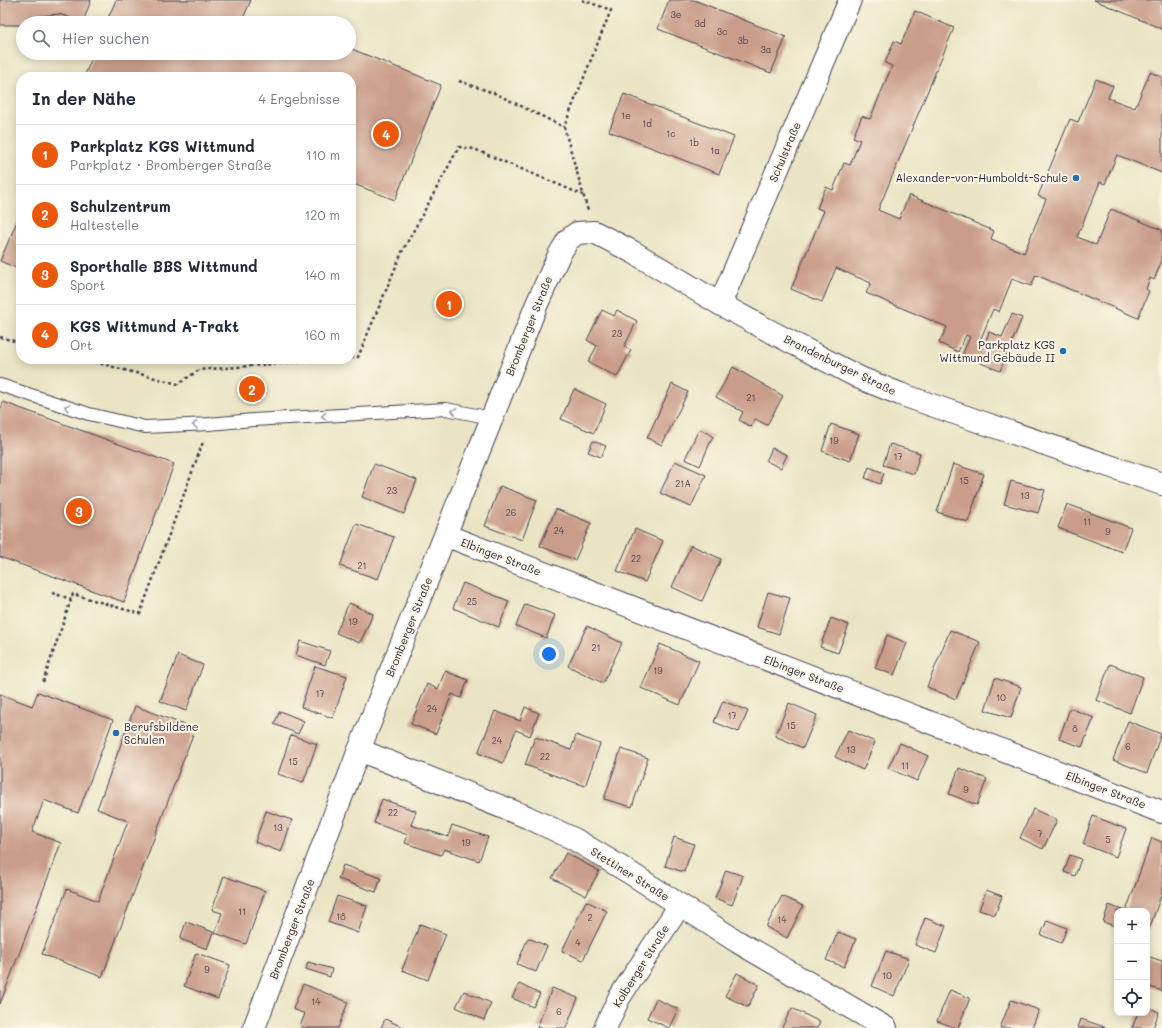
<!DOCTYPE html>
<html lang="de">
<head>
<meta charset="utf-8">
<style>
  :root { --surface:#fff; --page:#f6f6f7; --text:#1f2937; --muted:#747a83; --line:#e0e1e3; --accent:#ea580c }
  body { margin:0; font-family:Mali,sans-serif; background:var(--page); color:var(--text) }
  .controls { position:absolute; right:12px; bottom:12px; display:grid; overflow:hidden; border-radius:8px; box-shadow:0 2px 10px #0003 }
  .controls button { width:36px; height:36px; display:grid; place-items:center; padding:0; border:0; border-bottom:1px solid var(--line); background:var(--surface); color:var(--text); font:20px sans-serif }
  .you { position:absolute; left:549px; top:654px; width:14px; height:14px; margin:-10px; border:3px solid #fff; border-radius:50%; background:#1a73e8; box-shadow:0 0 0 6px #1a73e833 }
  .badge { display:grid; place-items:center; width:26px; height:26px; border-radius:50%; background:var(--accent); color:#fff; font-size:13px; font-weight:700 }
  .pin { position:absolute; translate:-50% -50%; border:2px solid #fff; box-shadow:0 1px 4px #0006 }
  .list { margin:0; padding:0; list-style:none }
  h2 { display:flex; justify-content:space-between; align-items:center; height:52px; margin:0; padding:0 16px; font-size:17px }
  h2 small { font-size:13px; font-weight:400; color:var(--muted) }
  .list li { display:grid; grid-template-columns:26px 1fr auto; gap:12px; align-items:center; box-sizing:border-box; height:60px; padding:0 16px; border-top:1px solid var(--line) }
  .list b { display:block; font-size:15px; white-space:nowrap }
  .list p { margin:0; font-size:13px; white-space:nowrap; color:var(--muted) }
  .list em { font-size:13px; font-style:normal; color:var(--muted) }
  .icon { flex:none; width:22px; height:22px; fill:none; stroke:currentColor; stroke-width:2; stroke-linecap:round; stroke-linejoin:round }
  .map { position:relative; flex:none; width:1162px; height:1028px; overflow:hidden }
  .search { position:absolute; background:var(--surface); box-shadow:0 2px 10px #0003; left:16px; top:16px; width:340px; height:44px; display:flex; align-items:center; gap:10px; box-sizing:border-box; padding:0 14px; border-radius:22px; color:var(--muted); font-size:15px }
  .panel { position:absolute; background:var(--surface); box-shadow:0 2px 10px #0003; left:16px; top:72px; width:340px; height:292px; border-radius:16px }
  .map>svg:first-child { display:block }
  .building { fill:#ca9d8a }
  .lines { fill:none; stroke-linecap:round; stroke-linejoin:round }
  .lane-casing { stroke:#403f50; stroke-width:14 }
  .street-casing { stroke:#403f50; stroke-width:24 }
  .path { stroke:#403f50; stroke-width:2.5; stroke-dasharray:3 3; stroke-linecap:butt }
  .lane { stroke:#fff; stroke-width:12 }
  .street { stroke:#fff; stroke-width:22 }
  .oneway { stroke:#9c9ca7 }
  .poi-dot { fill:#1f6fb2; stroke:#fcf5e5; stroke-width:1.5 }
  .labels { text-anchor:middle; stroke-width:4; stroke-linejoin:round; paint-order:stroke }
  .number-label { font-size:9px; fill:#4c414f }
  .street-label { font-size:11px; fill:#22223b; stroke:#fcf5e5 }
  .poi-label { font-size:11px; fill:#22223b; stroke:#fcf5e5; text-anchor:end }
</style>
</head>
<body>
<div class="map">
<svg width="1162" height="1028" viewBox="0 0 1162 1028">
  <rect width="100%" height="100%" fill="#fcf5e5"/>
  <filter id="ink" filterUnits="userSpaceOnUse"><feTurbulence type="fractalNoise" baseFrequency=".025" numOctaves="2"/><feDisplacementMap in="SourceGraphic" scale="8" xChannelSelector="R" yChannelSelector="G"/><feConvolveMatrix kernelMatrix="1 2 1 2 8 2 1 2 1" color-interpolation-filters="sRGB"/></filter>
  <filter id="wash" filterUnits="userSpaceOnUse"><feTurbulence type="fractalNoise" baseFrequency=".012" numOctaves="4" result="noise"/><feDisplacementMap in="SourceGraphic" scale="16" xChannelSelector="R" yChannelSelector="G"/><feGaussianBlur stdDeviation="0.9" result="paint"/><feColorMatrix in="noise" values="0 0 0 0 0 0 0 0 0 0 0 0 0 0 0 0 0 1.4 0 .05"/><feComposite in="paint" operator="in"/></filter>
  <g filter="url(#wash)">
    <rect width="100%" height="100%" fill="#eae4c4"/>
    <g id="blocks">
      <path class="building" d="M0,0H91L83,22L59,14L39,16L40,23H23V25H0Z
        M116,0H251L241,23H106Z
        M669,0H694L786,37L771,73L658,29Z
        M1094,0H1162V29Z
        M915,11L954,28L878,210L899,219L909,195L994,231L991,239L1024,253L1046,199L1038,196L1070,119L1078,122L1096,79L1113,86L1108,98L1135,108L1150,72L1162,77V173L1117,155L1105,184L1100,182L1077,237L1096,245L1111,209L1162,230V260L1154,280L1150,278L1146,289L1149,291L1138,318L1036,275L1031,286L1012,279L999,312L993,309L980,341L985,343L989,332L1002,337L1012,314L1022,318L1000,371L962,355L970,337L966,335L958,352L939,343L947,327L866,293L871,283L836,268L822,302L791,289L824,211L817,208L826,187L833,190L844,163L850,165L860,140L853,137L862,116L870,119L892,66L885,63L894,41L901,44Z
        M349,48L441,85L395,200L351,183V77H84L94,53H349Z
        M624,94L734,137L719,174L609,131Z
        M21,212V270L0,261Z
        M602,310L614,316L617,310L637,321L624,347L631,350L617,377L588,362L597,346L587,340Z
        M733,367L783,396L767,425L755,419L751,427L739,420L743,412L716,397Z
        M672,384L688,392L662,445L647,438Z
        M574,389L606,404L594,433L561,419Z
        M3,402L174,464L124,602L0,557V412Z
        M831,424L859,434L850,461L822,451Z
        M699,429L713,436L700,466L685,459Z
        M593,441L606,446L601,457L588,452Z
        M890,444L920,453L914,474L883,465Z
        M772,448L787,455L781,468L766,461Z
        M675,461L706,475L691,507L660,493Z
        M374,464L417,480L404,514L362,497Z
        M953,464L984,474L968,522L937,512Z
        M869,467L884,473L880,484L865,478Z
        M1011,481L1045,490L1038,513L1004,504Z
        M500,486L537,500L522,540L485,526Z
        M1067,504L1131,528L1122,552L1058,528Z
        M556,509L591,523L575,560L540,546Z
        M356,524L394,537L378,579L340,566Z
        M635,529L663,541L645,582L617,571Z
        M691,545L721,559L702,601L672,587Z
        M463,583L509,601L499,627L453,608Z
        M768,592L790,598L779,634L757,627Z
        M349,603L373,614L360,643L336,633Z
        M525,604L555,615L546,638L516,626Z
        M831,618L849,625L838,653L820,647Z
        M587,626L622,643L603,683L568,666Z
        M950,630L980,642L956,699L927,687Z
        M887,635L907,643L894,675L875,668Z
        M300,641L330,651L325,665L296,655Z
        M660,644L699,661L680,705L641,688Z
        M178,655L203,665L186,711L160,701Z
        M1110,664L1143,677L1130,713L1096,700Z
        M315,666L347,676L333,718L301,707Z
        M445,671L468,680L461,698L452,694L436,734L411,724L427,684L438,689Z
        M995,678L1021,687L1011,718L985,710Z
        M38,692L113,720L78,813L44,800L32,832L61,843L0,1004V694L32,706Z
        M723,701L748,711L739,732L714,722Z
        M789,703L817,715L803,748L775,736Z
        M135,706L195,729L102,977L42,954L67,889L98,901L128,821L97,809Z
        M525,707L539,713L530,736L516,730L503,763L478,753L495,711L520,721Z
        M1070,708L1094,718L1082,747L1059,739Z
        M280,711L304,721L298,734L274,724Z
        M1128,721L1161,734L1147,773L1113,760Z
        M848,730L875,742L863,770L835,757Z
        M291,735L317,744L303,783L278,774Z
        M576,735L600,744L585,786L525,765L535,737L571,750Z
        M900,743L928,756L917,781L888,768Z
        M621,749L648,758L632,807L604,799Z
        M959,768L987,779L977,805L949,794Z
        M382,799L416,811L411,825L448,837L452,825L488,837L479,861L444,849L441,855L405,843L408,835L374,823Z
        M1033,809L1057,820L1043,849L1020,838Z
        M266,811L292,820L281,852L255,842Z
        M1093,816L1126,829L1116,857L1083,844Z
        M674,837L694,844L684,872L665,866Z
        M1152,838L1162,842V893L1147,935V911H1126Z
        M566,853L599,871L586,896L552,878Z
        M1070,855L1081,859L1075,876L1064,872Z
        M343,865L381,878L376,892L338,879Z
        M726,870L743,876L732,905L715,898Z
        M224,876L265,891L246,944L215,933L222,913L212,910Z
        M986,890L1002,896L995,915L979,910Z
        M337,896L367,906L358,933L328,922Z
        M782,896L803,906L787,938L766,927Z
        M586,901L607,911L583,960L562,951Z
        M1109,905L1125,911H1117V927L1103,922Z
        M925,918L946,926L936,953L915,945Z
        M1047,920L1067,928L1061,943L1041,935Z
        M186,922L213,932L207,949L180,939Z
        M420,924L446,934L428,980L402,970Z
        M838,932L856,939L844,967L826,960Z
        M528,938L547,946L536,972L517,964Z
        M886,951L909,959L894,996L872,986Z
        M196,953L230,965L218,999L184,986Z
        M1147,956L1162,961V991L1147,986Z
        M308,962L332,969L330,977L306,969Z
        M737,973L759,985L748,1007L725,996Z
        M303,984L348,1002L338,1028H305L300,1026L305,1014L293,1009Z
        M519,984L540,994L533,1007L512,998Z
        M552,988L578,998L566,1028H537Z
        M950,990L970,998L958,1028H956L937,1021Z
        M464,991L491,1003L484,1020L456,1007Z
        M656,999L678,1009L669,1028L647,1018Z
        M1011,1000L1039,1010L1032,1028H1000Z
        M1147,1007L1159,1012L1153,1028H1132L1138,1013H1147Z
        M792,1008L820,1022L817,1028H784L782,1027Z
        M385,1019L405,1028H381Z
        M1081,1019L1107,1028H1078Z"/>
    </g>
  </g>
  <g filter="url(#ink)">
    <use href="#blocks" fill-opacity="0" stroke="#403f50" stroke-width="1"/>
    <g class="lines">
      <g class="lane-casing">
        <path id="lane" d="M0,385L89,414L145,427L209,424L253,420L446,409L492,418"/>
      </g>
      <g class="street-casing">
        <path id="street" d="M720,304L850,0
          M445,535L1162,812
          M359,750L527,817L574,839L627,871L738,942L886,1028
          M254,1028L359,750L492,418L536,306L559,255L568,240L577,233L594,232L633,252L720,304L764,328L860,378L900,394L943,409L981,422L1162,484
          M605,1028L619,998L680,905"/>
      </g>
      <path class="path" d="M582,0L611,10L564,127L588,211
        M459,81L494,93L564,127
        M0,337L21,343
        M351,358L358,357L402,252L459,147L474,149L583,195
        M83,359L178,384L199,370L338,359
        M52,593L71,599
        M43,682L73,594L140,614L203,442"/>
      <use href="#lane" class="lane"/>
      <use href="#street" class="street"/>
    </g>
    <defs><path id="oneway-chevron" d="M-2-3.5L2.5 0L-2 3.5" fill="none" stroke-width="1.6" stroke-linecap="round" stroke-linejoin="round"/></defs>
    <g class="oneway">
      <use href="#oneway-chevron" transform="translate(67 407) rotate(-162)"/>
      <use href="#oneway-chevron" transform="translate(454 411) rotate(-169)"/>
      <use href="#oneway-chevron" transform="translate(324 416) rotate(177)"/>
      <use href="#oneway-chevron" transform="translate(195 425) rotate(177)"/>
    </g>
  </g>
  <g class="poi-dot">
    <circle cx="1076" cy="178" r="4"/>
    <circle cx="1063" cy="351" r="4"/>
    <circle cx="116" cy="733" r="4"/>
  </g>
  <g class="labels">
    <g class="number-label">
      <text x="676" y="18">3e</text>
      <text x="700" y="27">3d</text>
      <text x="722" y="35">3c</text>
      <text x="743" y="44">3b</text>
      <text x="766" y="53">3a</text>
      <text x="626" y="119">1e</text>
      <text x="647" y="127">1d</text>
      <text x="671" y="137">1c</text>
      <text x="694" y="146">1b</text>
      <text x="715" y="154">1a</text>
      <text x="617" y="337">23</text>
      <text x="751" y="401">21</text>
      <text x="834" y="444">19</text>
      <text x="898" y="460">17</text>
      <text x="964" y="484">15</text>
      <text x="683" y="487">21A</text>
      <text x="392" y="494">23</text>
      <text x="1025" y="499">13</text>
      <text x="511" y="516">26</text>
      <text x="1087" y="525">11</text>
      <text x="559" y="534">24</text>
      <text x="1108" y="535">9</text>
      <text x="636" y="562">22</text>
      <text x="362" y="569">21</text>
      <text x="472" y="605">25</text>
      <text x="353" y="625">19</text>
      <text x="596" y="651">21</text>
      <text x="658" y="674">19</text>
      <text x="320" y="697">17</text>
      <text x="1001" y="701">10</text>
      <text x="432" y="712">24</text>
      <text x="732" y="719">17</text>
      <text x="791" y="729">15</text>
      <text x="1075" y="732">8</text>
      <text x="497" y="744">24</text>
      <text x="1128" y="750">6</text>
      <text x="851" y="753">13</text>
      <text x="545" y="760">22</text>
      <text x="293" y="765">15</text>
      <text x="905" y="769">11</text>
      <text x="966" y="793">9</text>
      <text x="393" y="816">22</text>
      <text x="278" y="831">13</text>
      <text x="1040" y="837">7</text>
      <text x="1108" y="843">5</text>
      <text x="466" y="846">19</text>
      <text x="242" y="915">11</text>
      <text x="341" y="920">18</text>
      <text x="590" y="921">2</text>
      <text x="782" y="923">14</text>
      <text x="578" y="946">4</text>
      <text x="207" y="973">9</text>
      <text x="887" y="979">10</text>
      <text x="316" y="1005">14</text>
      <text x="559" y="1015">6</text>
    </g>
    <g class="street-label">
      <text transform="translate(785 152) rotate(-67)" y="4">Schulstraße</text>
      <text transform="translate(529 326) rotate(-68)" y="4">Bromberger Straße</text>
      <text transform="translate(840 365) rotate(26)" y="4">Brandenburger Straße</text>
      <text transform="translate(501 557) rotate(21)" y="4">Elbinger Straße</text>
      <text transform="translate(409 627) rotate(-68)" y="4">Bromberger Straße</text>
      <text transform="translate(804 674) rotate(21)" y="4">Elbinger Straße</text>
      <text transform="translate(1106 790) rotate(21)" y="4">Elbinger Straße</text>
      <text transform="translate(630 874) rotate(32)" y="4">Stettiner Straße</text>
      <text transform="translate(292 929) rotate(-69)" y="4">Bromberger Straße</text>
      <text transform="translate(641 966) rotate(-58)" y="4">Kolberger Straße</text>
    </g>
    <g class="poi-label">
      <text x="1068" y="182">Alexander-von-Humboldt-Schule</text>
      <text x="1055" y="349">Parkplatz KGS<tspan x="1055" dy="13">Wittmund Gebäude II</tspan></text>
      <text x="124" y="731" text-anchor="start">Berufsbildene<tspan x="124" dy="13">Schulen</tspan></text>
    </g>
  </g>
</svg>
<div class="controls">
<button>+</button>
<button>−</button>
<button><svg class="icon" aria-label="locate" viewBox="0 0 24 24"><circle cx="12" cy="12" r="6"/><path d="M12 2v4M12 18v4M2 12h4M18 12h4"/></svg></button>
</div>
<div class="you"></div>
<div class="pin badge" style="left:449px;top:304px">1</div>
<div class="pin badge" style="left:252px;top:389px">2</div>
<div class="pin badge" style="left:79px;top:511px">3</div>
<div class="pin badge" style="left:386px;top:134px">4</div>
<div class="search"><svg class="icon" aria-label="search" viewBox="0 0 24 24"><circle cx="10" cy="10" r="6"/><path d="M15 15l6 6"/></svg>Hier suchen</div>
<section class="panel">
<h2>In der Nähe<small>4 Ergebnisse</small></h2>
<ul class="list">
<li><span class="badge">1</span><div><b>Parkplatz KGS Wittmund</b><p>Parkplatz · Bromberger Straße</p></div><em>110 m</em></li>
<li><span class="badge">2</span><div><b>Schulzentrum</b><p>Haltestelle</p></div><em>120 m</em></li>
<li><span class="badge">3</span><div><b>Sporthalle BBS Wittmund</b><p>Sport</p></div><em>140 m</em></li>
<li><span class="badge">4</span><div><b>KGS Wittmund A-Trakt</b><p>Ort</p></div><em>160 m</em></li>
</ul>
</section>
</div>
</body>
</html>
